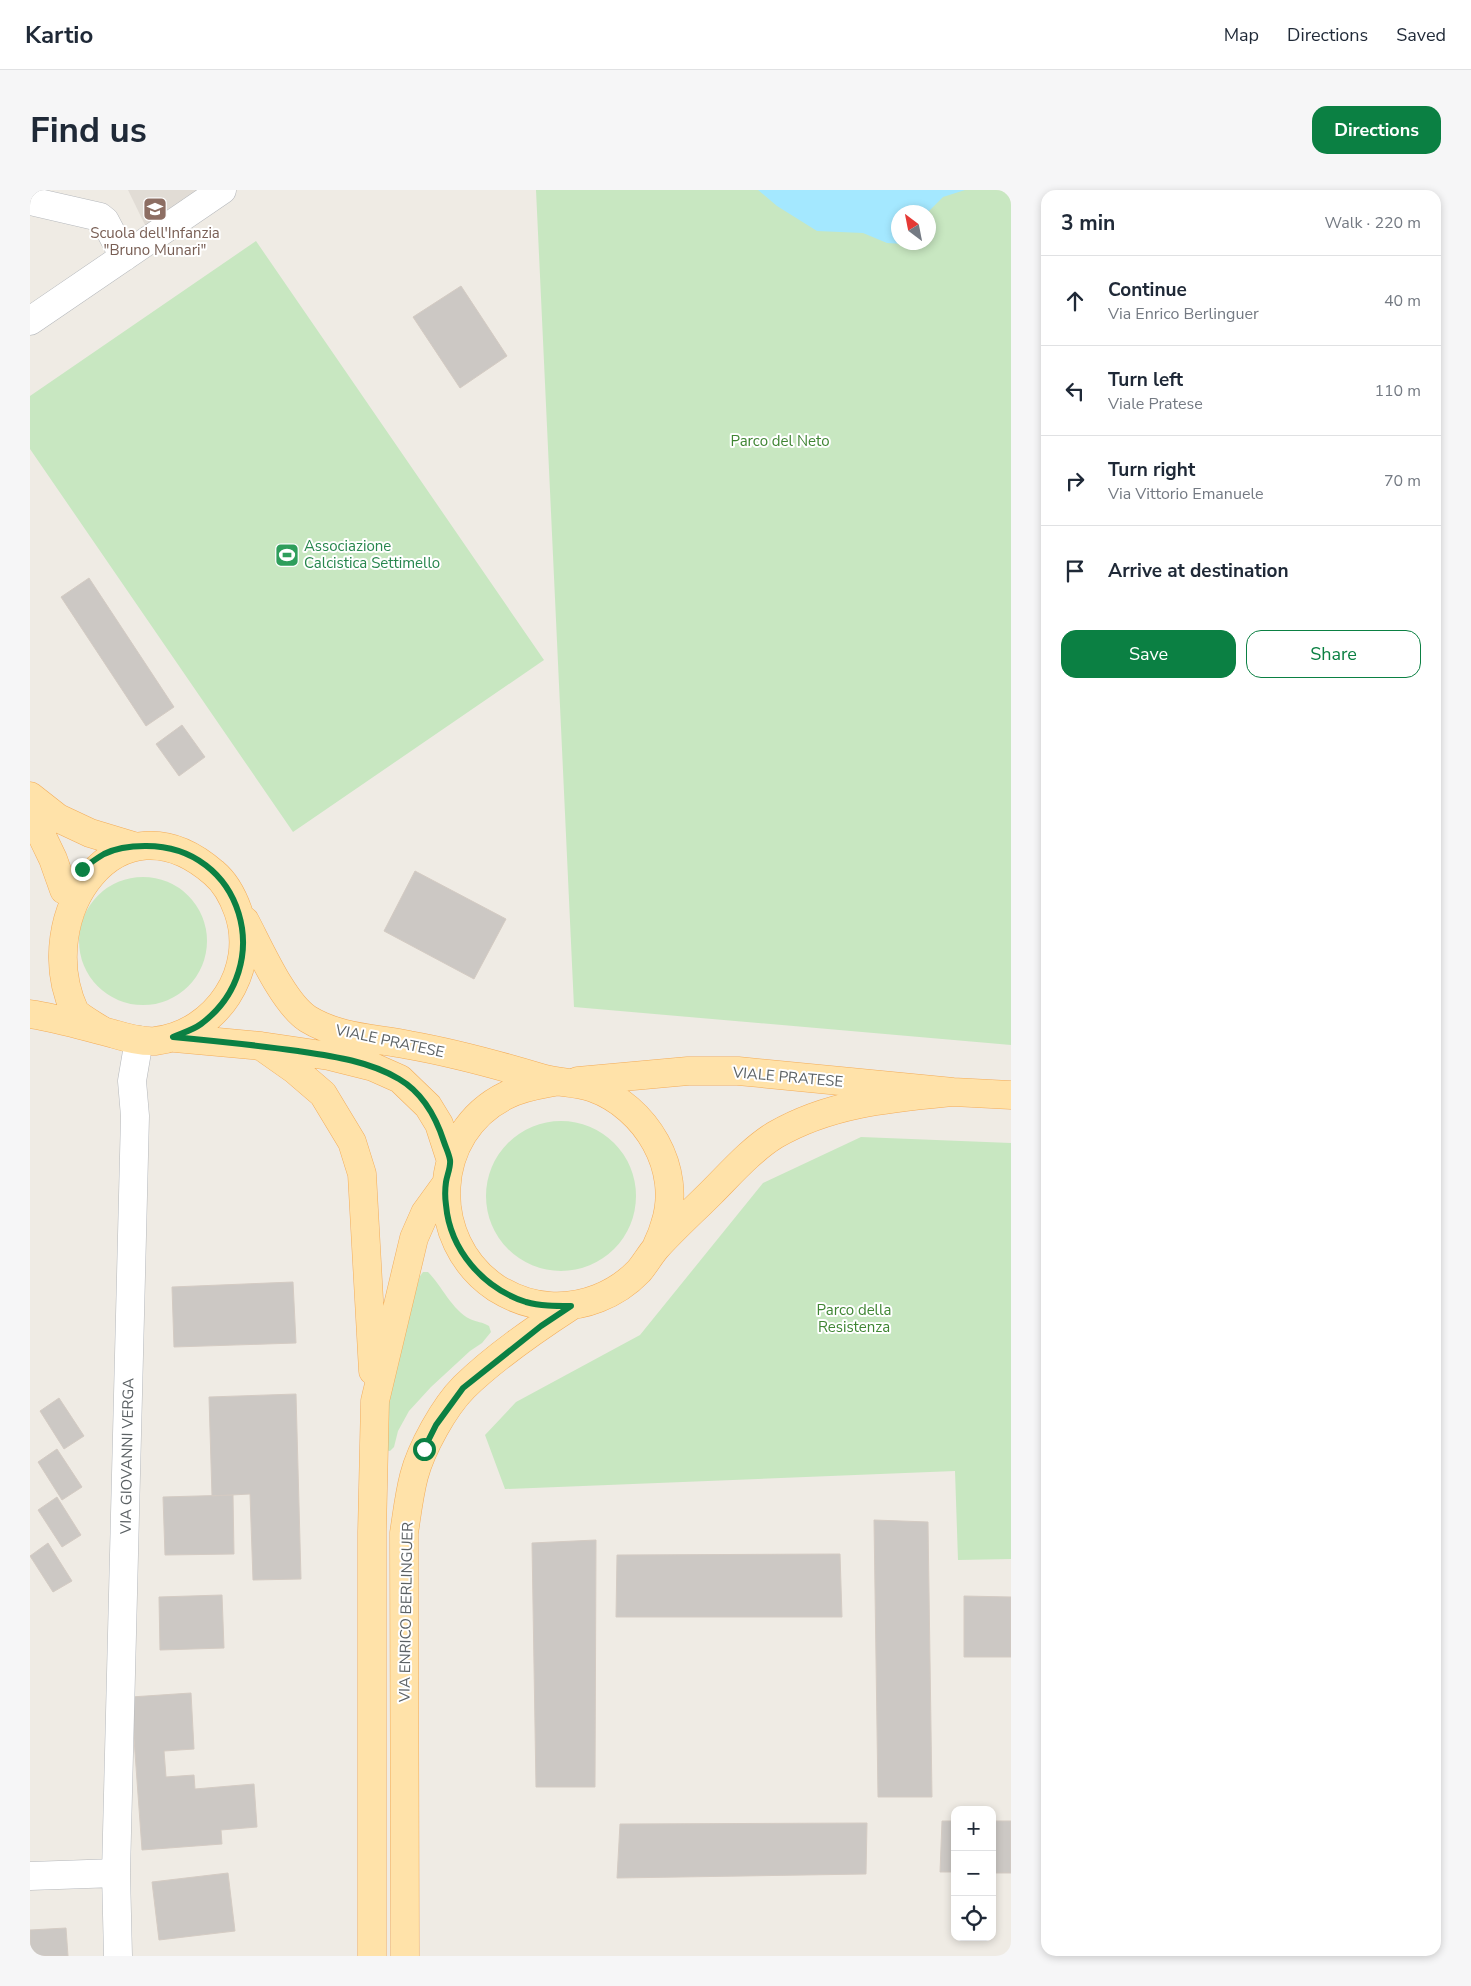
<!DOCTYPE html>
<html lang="en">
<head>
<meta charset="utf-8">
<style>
  :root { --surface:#fff; --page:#f6f6f7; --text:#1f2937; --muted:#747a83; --line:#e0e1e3; --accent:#0b8043 }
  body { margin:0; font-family:"Nunito Sans",sans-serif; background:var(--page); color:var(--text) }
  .controls { position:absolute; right:15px; bottom:15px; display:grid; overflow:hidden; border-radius:10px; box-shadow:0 2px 8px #0003 }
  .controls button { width:45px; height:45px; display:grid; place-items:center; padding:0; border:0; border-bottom:1px solid var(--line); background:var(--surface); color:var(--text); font:25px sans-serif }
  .compass { position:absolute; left:861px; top:15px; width:45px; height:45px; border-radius:50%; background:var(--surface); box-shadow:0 2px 8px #0003; rotate:328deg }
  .stop { position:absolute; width:15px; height:15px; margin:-11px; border:4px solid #0b8043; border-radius:50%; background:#fff }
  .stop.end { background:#0b8043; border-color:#fff; box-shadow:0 1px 5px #0008 }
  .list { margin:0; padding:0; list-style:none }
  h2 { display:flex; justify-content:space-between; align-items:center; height:65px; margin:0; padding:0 20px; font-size:21px }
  h2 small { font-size:16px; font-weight:400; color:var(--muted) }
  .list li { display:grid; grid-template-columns:32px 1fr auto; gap:15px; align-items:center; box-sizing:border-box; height:90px; padding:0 20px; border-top:1px solid var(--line) }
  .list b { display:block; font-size:19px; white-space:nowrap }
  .list p { margin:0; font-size:16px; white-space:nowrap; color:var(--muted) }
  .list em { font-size:16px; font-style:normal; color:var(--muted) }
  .actions { display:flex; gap:10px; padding:15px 20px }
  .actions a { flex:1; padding:11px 0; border:1px solid var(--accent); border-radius:15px; text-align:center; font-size:18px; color:var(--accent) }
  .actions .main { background:var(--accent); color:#fff }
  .icon { flex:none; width:28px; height:28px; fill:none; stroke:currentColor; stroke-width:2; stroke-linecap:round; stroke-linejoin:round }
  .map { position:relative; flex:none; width:981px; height:1766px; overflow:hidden; border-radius:15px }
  header { display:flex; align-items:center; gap:30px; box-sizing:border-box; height:70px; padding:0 25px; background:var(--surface); border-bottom:1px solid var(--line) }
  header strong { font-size:24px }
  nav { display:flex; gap:28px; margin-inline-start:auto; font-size:18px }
  .intro { display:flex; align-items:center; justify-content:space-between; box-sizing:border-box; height:120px; padding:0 30px }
  h1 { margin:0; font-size:35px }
  .button { padding:12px 22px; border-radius:15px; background:var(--accent); color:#fff; font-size:18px; font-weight:700 }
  main { display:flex; gap:30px; padding:0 30px }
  aside { flex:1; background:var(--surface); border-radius:15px; box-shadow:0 2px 8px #0003 }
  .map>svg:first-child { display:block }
  .education { fill:#e1dcd5 }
  .green { fill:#c8e7c1; fill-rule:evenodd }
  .water { fill:#a4e8ff }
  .building { fill:#ccc8c4; stroke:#d4cbc3 }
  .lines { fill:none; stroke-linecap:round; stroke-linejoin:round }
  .minor-casing { stroke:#b5b8bc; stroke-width:29 }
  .major-casing { stroke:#f3ac59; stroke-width:29 }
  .minor { stroke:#fff; stroke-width:28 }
  .major { stroke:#ffe2a9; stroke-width:28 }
  .route { stroke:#0b8043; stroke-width:6 }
  .labels { text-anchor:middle; stroke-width:4; stroke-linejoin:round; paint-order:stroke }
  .education-label { font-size:15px; fill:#785e54; stroke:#fff }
  .park-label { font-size:15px; fill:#3f8533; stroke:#fff }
  .leisure-label { font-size:15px; fill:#27864d; stroke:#fff; text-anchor:start }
  .street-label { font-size:15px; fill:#5c6265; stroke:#fff }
</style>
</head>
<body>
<header>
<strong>Kartio</strong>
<nav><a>Map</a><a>Directions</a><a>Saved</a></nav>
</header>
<div class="intro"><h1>Find us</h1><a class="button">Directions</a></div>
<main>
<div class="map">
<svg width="981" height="1766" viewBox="0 0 981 1766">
  <rect width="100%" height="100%" fill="#efebe4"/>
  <path class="education" d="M98,0H170L116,37Z"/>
  <path class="green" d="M506,0H981V855L544,817ZM868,22H898V52H868Z
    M226,51L514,470L263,642L0,259V206Z
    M49 751a64 64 0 1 1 128 0a64 64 0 1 1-128 0Z
    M456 1006a75 75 0 1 1 150 0a75 75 0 1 1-150 0Z
    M831,947L981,953V1369L928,1370L925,1281L475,1299L455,1245L486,1212L610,1145L733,993Z
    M393,1082H398C412,1096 422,1120 440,1129C446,1132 453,1132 459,1136L461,1142L452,1153L440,1161L401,1197L379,1221L368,1241L364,1257L360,1261L355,1260L356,1227L364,1171L390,1086Z"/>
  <path class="water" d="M728,0H935L913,7L898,22H868V52L875,53L874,54L857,53L833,43L787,41L747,16Z"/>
  <path class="building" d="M431,96L477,166L430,198L383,127Z
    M59,388L144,517L116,536L31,407Z
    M152,535L175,567L149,586L126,554Z
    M385,681L476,729L444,789L354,741Z
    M263,1092L266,1153L144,1157L142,1097Z
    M266,1204L271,1389L223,1390L220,1304L182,1306L179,1207Z
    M29,1208L54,1246L34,1259L10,1221Z
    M27,1259L52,1297L32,1310L8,1272Z
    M203,1305L204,1364L135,1365L133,1307Z
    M27,1307L51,1345L32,1357L8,1320Z
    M844,1330L898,1332L902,1607H848Z
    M566,1350L565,1597H506L502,1353Z
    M18,1353L42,1391L23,1402L0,1366Z
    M810,1364L812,1427H586L587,1365Z
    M192,1405L194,1458L130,1460L129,1407Z
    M934,1406L981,1407V1467H934Z
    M161,1503L164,1559L134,1561L136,1587L164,1585L165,1599L224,1594L227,1637L191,1640L192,1654L112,1660L101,1507Z
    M912,1631H925V1682H910Z
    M962,1631H981V1683H962Z
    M837,1633L836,1684L587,1688L590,1634Z
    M198,1683L205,1741L129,1750L122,1692Z
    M36,1738L38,1766H0V1740Z"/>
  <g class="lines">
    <g class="minor-casing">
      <path id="minor" d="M0,11L70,27L75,31L94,67
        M0,131L192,0
        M0,1686L86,1683
        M88,1766L86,1683L105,926L102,891L109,850"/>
    </g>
    <g class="major-casing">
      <path id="major" d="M0,606L28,628L60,643L103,656
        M0,621L23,669L34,700
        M215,731C229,757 253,813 278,829C309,848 345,848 379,855C424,863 468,875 511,888C528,893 547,892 563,898C616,917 653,979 635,1034C633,1042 630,1049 627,1055
        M0,824C29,828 56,837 84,844C97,848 111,852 125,851C186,844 229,780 208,721C203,707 196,693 184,683C88,599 0,725 45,822C52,829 64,835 73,841
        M145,848L231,856L299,866L343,877L370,889L398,916L409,934L421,971
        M231,856L265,880L293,904L322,952L332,984L343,1181
        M548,891L658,881H708L923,902L981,905
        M524,892C508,895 492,897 477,905C400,942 396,1051 466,1098C482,1108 501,1115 520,1116C553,1118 586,1105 609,1081C615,1074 620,1065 626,1058C643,1039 663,1021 681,1003C701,983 721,960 745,945C800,913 861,908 923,902
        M342,1766V1342L345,1211L384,1048L395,1023L416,994
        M375,1766L374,1343C377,1324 379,1305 384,1286C391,1259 414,1217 434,1197C466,1166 504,1140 541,1116"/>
    </g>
    <use href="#minor" class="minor"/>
    <use href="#major" class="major"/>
  </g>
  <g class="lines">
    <path class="route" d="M52,679C59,674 67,668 74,664C86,658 102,656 115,656C213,655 248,777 171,834C163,840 152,843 143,847C185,851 226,855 268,861C302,866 339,871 369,889C393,903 406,927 414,952C416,958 419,964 420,970C421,977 417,985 416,992C415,999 415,1008 416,1015C420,1060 453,1098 496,1112C510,1116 525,1116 541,1116L511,1136L433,1198L406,1235L394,1259"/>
  </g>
  <defs>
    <g id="school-square" transform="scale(1.25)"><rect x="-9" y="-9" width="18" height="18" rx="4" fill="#8d6e63" stroke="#fff"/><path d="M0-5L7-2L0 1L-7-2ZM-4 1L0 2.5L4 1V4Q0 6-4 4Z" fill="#fff"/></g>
    <g id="stadium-square" transform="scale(1.25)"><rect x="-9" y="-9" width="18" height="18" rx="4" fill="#2e9e5b" stroke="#fff"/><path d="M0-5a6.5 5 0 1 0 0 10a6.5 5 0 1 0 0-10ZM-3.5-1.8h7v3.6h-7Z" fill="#fff"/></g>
  </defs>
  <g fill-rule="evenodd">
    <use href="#school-square" x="125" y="19"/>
    <use href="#stadium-square" x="257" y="365"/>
  </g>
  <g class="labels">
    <g class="education-label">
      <text x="125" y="48">Scuola dell'Infanzia<tspan x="125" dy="17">"Bruno Munari"</tspan></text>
    </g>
    <g class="park-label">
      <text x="750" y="256">Parco del Neto</text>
      <text x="824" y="1125">Parco della<tspan x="824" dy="17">Resistenza</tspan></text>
    </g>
    <g class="leisure-label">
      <text x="274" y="361">Associazione<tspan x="274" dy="17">Calcistica Settimello</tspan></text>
    </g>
    <g class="street-label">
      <text transform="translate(360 851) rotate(12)" y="5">VIALE PRATESE</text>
      <text transform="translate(758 887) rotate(5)" y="5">VIALE PRATESE</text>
      <text transform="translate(97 1266) rotate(-89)" y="5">VIA GIOVANNI VERGA</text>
      <text transform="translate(376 1422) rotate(-89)" y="5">VIA ENRICO BERLINGUER</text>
    </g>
  </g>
</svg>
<div class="controls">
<button>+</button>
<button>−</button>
<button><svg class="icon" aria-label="locate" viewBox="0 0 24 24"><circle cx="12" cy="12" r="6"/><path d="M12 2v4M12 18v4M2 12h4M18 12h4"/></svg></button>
</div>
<svg class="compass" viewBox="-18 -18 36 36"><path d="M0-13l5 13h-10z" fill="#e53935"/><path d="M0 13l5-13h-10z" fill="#747a83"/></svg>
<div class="stop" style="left:394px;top:1259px"></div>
<div class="stop end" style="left:52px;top:679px"></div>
</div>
<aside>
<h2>3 min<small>Walk · 220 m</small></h2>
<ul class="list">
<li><svg class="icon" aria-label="ahead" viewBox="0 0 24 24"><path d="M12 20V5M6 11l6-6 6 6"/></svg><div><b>Continue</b><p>Via Enrico Berlinguer</p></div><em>40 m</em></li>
<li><svg class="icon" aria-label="left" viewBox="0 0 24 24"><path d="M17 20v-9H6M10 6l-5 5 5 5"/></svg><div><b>Turn left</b><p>Viale Pratese</p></div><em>110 m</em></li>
<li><svg class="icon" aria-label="right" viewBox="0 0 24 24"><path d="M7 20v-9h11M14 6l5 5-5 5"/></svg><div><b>Turn right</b><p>Via Vittorio Emanuele</p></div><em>70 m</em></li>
<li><svg class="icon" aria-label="arrive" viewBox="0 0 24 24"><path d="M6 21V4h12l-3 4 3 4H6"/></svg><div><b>Arrive at destination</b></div></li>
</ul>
<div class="actions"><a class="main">Save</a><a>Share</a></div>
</aside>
</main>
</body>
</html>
